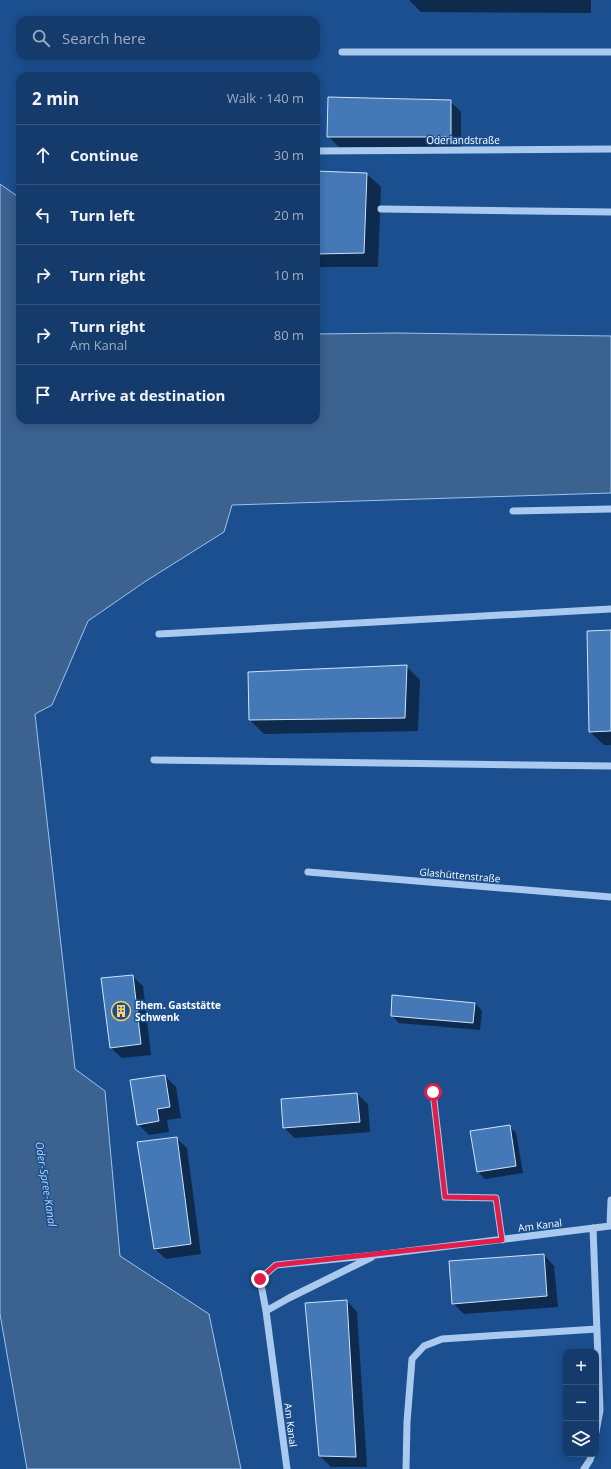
<!DOCTYPE html>
<html lang="en">
<head>
<meta charset="utf-8">
<style>
  :root { --surface:#143b6b; --page:#214673; --text:#f1f3f6; --muted:#9dadc1; --line:#33557e }
  body { margin:0; font-family:"Open Sans",sans-serif; background:var(--page); color:var(--text) }
  .controls { position:absolute; right:12px; bottom:12px; display:grid; overflow:hidden; border-radius:8px; box-shadow:0 2px 10px #0003 }
  .controls button { width:36px; height:36px; display:grid; place-items:center; padding:0; border:0; border-bottom:1px solid var(--line); background:var(--surface); color:var(--text); font:20px sans-serif }
  .stop { position:absolute; width:12px; height:12px; margin:-9px; border:3px solid #e11d48; border-radius:50%; background:#fff }
  .stop.end { background:#e11d48; border-color:#fff; box-shadow:0 1px 4px #0008 }
  .list { margin:0; padding:0; list-style:none }
  h2 { display:flex; justify-content:space-between; align-items:center; height:52px; margin:0; padding:0 16px; font-size:17px }
  h2 small { font-size:13px; font-weight:400; color:var(--muted) }
  .list li { display:grid; grid-template-columns:26px 1fr auto; gap:12px; align-items:center; box-sizing:border-box; height:60px; padding:0 16px; border-top:1px solid var(--line) }
  .list b { display:block; font-size:15px; white-space:nowrap }
  .list p { margin:0; font-size:13px; white-space:nowrap; color:var(--muted) }
  .list em { font-size:13px; font-style:normal; color:var(--muted) }
  .icon { flex:none; width:22px; height:22px; fill:none; stroke:currentColor; stroke-width:2; stroke-linecap:round; stroke-linejoin:round }
  .map { position:relative; flex:none; width:611px; height:1469px; overflow:hidden }
  .search { position:absolute; background:var(--surface); box-shadow:0 2px 10px #0003; left:16px; top:16px; width:304px; height:44px; display:flex; align-items:center; gap:10px; box-sizing:border-box; padding:0 14px; border-radius:12px; color:var(--muted); font-size:15px }
  .panel { position:absolute; background:var(--surface); box-shadow:0 2px 10px #0003; left:16px; top:72px; width:304px; height:352px; border-radius:12px }
  .map>svg:first-child { display:block }
  .water { fill:#3c6290; stroke:#9cc4f0 }
  .shadow { fill:#0007 }
  .building { fill:#4478b7; stroke:#cfe3fa }
  .lines { fill:none; stroke-linecap:round; stroke-linejoin:round }
  .minor { stroke:#a9c9ee; stroke-width:7 }
  .route { stroke:#e11d48; stroke-width:5 }
  .labels { text-anchor:middle; stroke-width:3; stroke-linejoin:round; paint-order:stroke }
  .street-label { font-size:10px; fill:#fff; stroke:#1b4f8f }
  .poi-label { font-size:10px; font-weight:bold; fill:#fff; stroke:#1b4f8f; text-anchor:start }
  .water-label { font-size:11px; font-style:italic; fill:#b5d3f5; stroke:#1b4f8f }
</style>
</head>
<body>
<div class="map">
<svg width="611" height="1469" viewBox="0 0 611 1469">
  <rect width="100%" height="100%" fill="#1b4f8f"/>
  <path class="water" d="M0,184L20,198V420H316V334L397,333L611,336V493L232,505L224,532L146,581L88,621L52,705L35,714L75,1069L105,1091L120,1256L209,1314L241,1469H27L0,1314Z"/>
  <path class="shadow" d="M409,0H591V13L421,12Z
    M450,101L461,112V147H339L328,136Z
    M316,172L367,174L381,187L378,267H316Z
    M611,631V745H604L590,732Z
    M406,666L420,680L418,731L264,734L250,720Z
    M132,976L143,986L151,1055L122,1058L111,1048Z
    M475,1003L482,1011L480,1030L399,1023L392,1016Z
    M165,1076L176,1087L181,1118L167,1120L169,1132L149,1135L138,1124Z
    M357,1094L368,1104L370,1132L295,1138L284,1128Z
    M509,1126L516,1133L523,1173L485,1179L478,1172L471,1132Z
    M176,1138L187,1148L201,1254L166,1259L155,1249Z
    M544,1255L554,1266L558,1307L464,1314L453,1303Z
    M347,1301L357,1312L367,1467H331L320,1456Z"/>
  <path class="building" d="M328,97L451,100V137H327Z
    M316,171L367,173L364,253L316,254Z
    M611,630V731L589,732L587,631Z
    M407,665L405,718L249,720L248,672Z
    M133,975L141,1044L110,1048L101,978Z
    M392,995L475,1003L473,1023L391,1016Z
    M165,1075L170,1107L157,1109L159,1121L137,1125L130,1080Z
    M357,1093L360,1122L283,1128L281,1099Z
    M510,1125L516,1166L477,1172L470,1131Z
    M177,1137L191,1244L154,1249L137,1142Z
    M544,1254L547,1296L452,1304L449,1261Z
    M347,1300L356,1457L319,1456L305,1303Z"/>
  <g class="lines">
    <path class="minor" d="M342,52H611
      M316,151L611,149
      M381,209L611,212
      M513,511L611,509
      M159,634L611,609
      M154,760L611,766
      M308,872L611,897
      M433,1092L445,1197L496,1198L502,1240
      M593,1228L600,1410L596,1432
      M266,1311L289,1298L372,1257
      M287,1469L266,1311L260,1279L276,1265L376,1255L610,1226L611,1200
      M406,1469L407,1422L412,1359L424,1346L442,1339L597,1329
      M584,1469L590,1460L592,1454"/>
  </g>
  <g class="lines">
    <path class="route" d="M260,1279L276,1265L502,1240L496,1198L445,1197L433,1092"/>
  </g>
  <defs>
    <g id="building-ring" transform="scale(1)"><circle r="9.5" fill="#1b4f8f" stroke="#ffd166" stroke-width="1.5"/><path d="M-4-6H4V6H1V3H-1V6H-4ZM-2.5-4.3h1.7v1.8h-1.7ZM.8-4.3h1.7v1.8H.8ZM-2.5-1h1.7V.8h-1.7ZM.8-1h1.7V.8H.8Z" fill="#ffd166"/></g>
  </defs>
  <g fill-rule="evenodd">
    <use href="#building-ring" x="121" y="1011"/>
  </g>
  <g class="labels">
    <g class="street-label">
      <text x="463" y="144">Oderlandstraße</text>
      <text transform="translate(460 875) rotate(5)" y="4">Glashüttenstraße</text>
      <text transform="translate(540 1225) rotate(-7)" y="4">Am Kanal</text>
      <text transform="translate(291 1425) rotate(83)" y="4">Am Kanal</text>
    </g>
    <g class="poi-label">
      <text x="135" y="1009">Ehem. Gaststätte<tspan x="135" dy="12">Schwenk</tspan></text>
    </g>
    <g class="water-label">
      <text transform="translate(46 1184) rotate(81)" y="4">Oder-Spree-Kanal</text>
    </g>
  </g>
</svg>
<div class="controls">
<button>+</button>
<button>−</button>
<button><svg class="icon" aria-label="layers" viewBox="0 0 24 24"><path d="M12 4l9 5-9 5-9-5zM3 14l9 5 9-5"/></svg></button>
</div>
<div class="stop" style="left:433px;top:1092px"></div>
<div class="stop end" style="left:260px;top:1279px"></div>
<div class="search"><svg class="icon" aria-label="search" viewBox="0 0 24 24"><circle cx="10" cy="10" r="6"/><path d="M15 15l6 6"/></svg>Search here</div>
<section class="panel">
<h2>2 min<small>Walk · 140 m</small></h2>
<ul class="list">
<li><svg class="icon" aria-label="ahead" viewBox="0 0 24 24"><path d="M12 20V5M6 11l6-6 6 6"/></svg><div><b>Continue</b></div><em>30 m</em></li>
<li><svg class="icon" aria-label="left" viewBox="0 0 24 24"><path d="M17 20v-9H6M10 6l-5 5 5 5"/></svg><div><b>Turn left</b></div><em>20 m</em></li>
<li><svg class="icon" aria-label="right" viewBox="0 0 24 24"><path d="M7 20v-9h11M14 6l5 5-5 5"/></svg><div><b>Turn right</b></div><em>10 m</em></li>
<li><svg class="icon" aria-label="right" viewBox="0 0 24 24"><path d="M7 20v-9h11M14 6l5 5-5 5"/></svg><div><b>Turn right</b><p>Am Kanal</p></div><em>80 m</em></li>
<li><svg class="icon" aria-label="arrive" viewBox="0 0 24 24"><path d="M6 21V4h12l-3 4 3 4H6"/></svg><div><b>Arrive at destination</b></div></li>
</ul>
</section>
</div>
</body>
</html>
